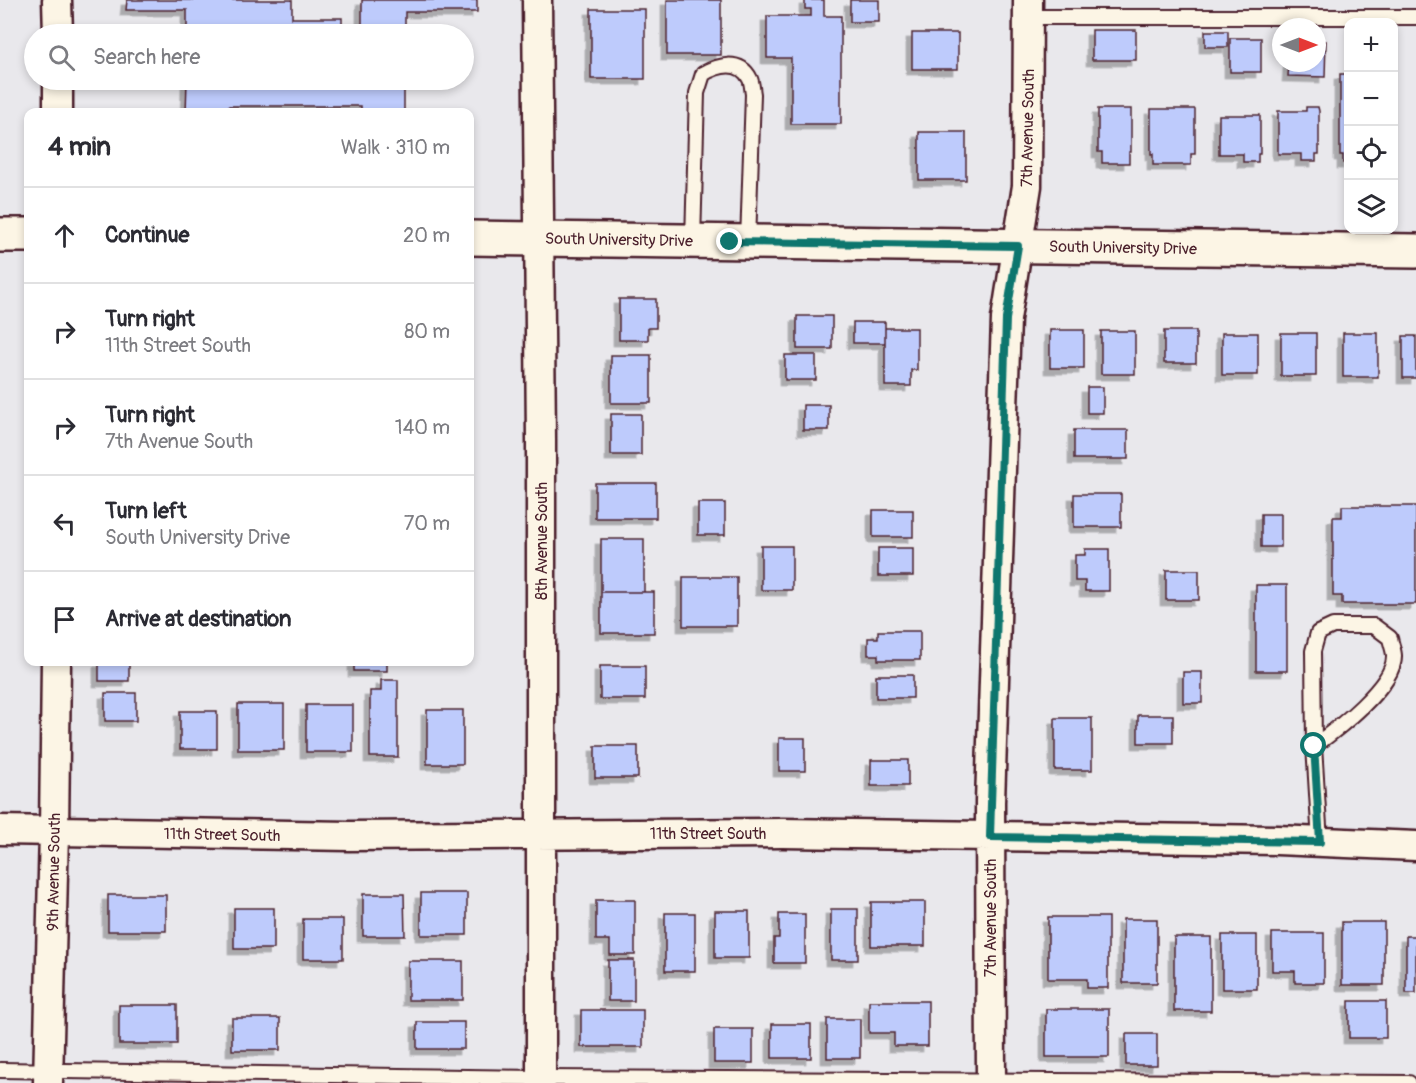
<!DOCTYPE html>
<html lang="en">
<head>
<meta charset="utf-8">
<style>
  :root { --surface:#fff; --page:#f2f2f3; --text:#2b2b33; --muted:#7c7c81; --line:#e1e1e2 }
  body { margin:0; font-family:Pangolin,sans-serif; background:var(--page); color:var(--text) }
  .controls { position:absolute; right:18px; top:18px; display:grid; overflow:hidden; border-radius:12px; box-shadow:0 3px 9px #0003 }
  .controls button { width:54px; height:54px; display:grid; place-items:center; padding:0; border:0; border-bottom:2px solid var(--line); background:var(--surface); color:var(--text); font:30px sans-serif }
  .compass { position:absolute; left:1272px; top:18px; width:54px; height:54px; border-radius:50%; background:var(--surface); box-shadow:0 3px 9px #0003; rotate:90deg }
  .stop { position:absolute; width:18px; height:18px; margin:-14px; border:4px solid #0f766e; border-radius:50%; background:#fff }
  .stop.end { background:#0f766e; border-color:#fff; box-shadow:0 2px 6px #0008 }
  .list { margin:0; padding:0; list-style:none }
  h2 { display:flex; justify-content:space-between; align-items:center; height:78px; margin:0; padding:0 24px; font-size:26px }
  h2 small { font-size:20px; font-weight:400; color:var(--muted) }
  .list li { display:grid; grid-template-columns:39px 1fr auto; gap:18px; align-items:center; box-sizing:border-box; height:96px; padding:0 24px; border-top:2px solid var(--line) }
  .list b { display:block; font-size:22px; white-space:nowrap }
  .list p { margin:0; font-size:20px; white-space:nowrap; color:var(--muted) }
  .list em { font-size:20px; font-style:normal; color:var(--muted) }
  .icon { flex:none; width:33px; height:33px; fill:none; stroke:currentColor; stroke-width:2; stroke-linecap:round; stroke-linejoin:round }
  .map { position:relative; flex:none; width:1416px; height:1083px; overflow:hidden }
  .search { position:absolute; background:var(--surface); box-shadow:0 3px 9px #0003; left:24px; top:24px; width:450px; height:66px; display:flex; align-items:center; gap:15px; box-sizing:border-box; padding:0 21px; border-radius:33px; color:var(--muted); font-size:22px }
  .panel { position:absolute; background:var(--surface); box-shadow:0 3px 9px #0003; left:24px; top:108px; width:450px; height:558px; border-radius:12px }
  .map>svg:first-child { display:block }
  .building { fill:#becbfc; stroke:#4a1f2b; stroke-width:1.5; filter:url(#shadow) }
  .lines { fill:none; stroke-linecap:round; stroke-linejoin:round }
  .service-casing { stroke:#4a1f2b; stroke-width:18 }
  .minor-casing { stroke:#4a1f2b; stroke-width:33 }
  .primary-casing { stroke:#4a1f2b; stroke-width:38 }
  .service { stroke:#fcf5e5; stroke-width:14 }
  .minor { stroke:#fcf5e5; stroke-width:28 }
  .primary { stroke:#fcf5e5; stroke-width:33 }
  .route { stroke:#0f766e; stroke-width:8 }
  .labels { text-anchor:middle; stroke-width:4.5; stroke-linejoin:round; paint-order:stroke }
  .street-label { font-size:16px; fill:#4a1f2b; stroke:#fcf5e5 }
</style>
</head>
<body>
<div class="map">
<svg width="1416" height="1083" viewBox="0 0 1416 1083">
  <defs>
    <filter id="shadow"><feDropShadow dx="-5.5" dy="5.5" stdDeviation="0" flood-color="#0004"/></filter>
  </defs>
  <rect width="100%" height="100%" fill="#e9e8ec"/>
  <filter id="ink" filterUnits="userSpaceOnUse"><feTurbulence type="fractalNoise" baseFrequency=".0167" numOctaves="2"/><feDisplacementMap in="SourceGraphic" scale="12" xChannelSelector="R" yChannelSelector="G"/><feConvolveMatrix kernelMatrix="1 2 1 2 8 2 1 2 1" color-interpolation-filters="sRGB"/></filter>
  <g filter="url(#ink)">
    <path class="building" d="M127,0H292V18H342V25H362V0H477V12H405V34H187V10H126Z
      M667,0H721V55H667Z
      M805,0H824V16H841V124H791V58H767V16H811V9H805Z
      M850,0H879V22H850Z
      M591,9H645V79H591Z
      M1092,30H1136V60H1092Z
      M1205,31H1228V47H1205Z
      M912,33H958V69H912Z
      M1230,38H1261V72H1230Z
      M1317,40L1326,41L1325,77L1288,76L1289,63H1317Z
      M1340,74H1348V163H1343V155H1340Z
      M187,80H404V112H361V106H229V112H186Z
      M1306,107H1318L1319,111V154H1316V161H1301V154H1278V111H1306Z
      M1098,109H1131V152H1129V163H1102V152H1098Z
      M1151,109H1195V154H1191V165H1153V154H1151Z
      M1219,115H1260V154H1258V162H1243V154H1219Z
      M919,132H966V180H919Z
      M619,299H656V328H648V340H619Z
      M797,316H832V349H797Z
      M853,322H885V343H853Z
      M885,328H917V370H911V386H885Z
      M1050,330H1084V368H1050Z
      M1101,331H1135V374H1101Z
      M1164,331H1196V363H1164Z
      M1222,333H1258V375H1222Z
      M1281,333H1316V376H1281Z
      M1343,333H1378V377H1343Z
      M1403,336H1416V378H1403Z
      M611,355H651V403H611Z
      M785,355H816V380H785Z
      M1087,387H1103V413H1087Z
      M803,405H829V430H803Z
      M611,414H641V455H611Z
      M1074,430H1128V459H1074Z
      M595,483H656V518H595Z
      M1074,494H1121V527H1074Z
      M698,503H725V535H698Z
      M1342,506H1416V604H1342V596H1333V517H1342Z
      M873,510H913V537H873Z
      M1261,514H1281V547H1261Z
      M601,539H644V592H601Z
      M761,546H792V590H761Z
      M878,548H913V576H878Z
      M1085,549H1109V591H1085V581H1075V555H1085Z
      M1166,570H1199V600H1166Z
      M683,577H737V626H683Z
      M1256,585H1287V671H1256Z
      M601,592H654V633H601Z
      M878,631H920V660H878V655H868V638H878Z
      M99,662H129V681H99Z
      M354,662H387V671H354Z
      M600,666H645V699H600Z
      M1183,672H1202V703H1183Z
      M876,675H913V698H876Z
      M381,680H398V757H370V691H381Z
      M105,693H136V721H105Z
      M238,704H284V750H238Z
      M306,705H353V752H306Z
      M427,710H463V764H427Z
      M180,711H217V749H180Z
      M1138,715H1173V743H1138Z
      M1055,718H1092V770H1055Z
      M779,738H805V771H779Z
      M595,746H638V778H595Z
      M871,760H908V786H871Z
      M421,893H467V935H421Z
      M363,894H404L405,936H363Z
      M108,895H166V931H108Z
      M596,900H635V955H610V940H596Z
      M871,902H925V946H871Z
      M234,908H274V949H234Z
      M831,909H858V960H831Z
      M715,911H749V958H715Z
      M665,913H695V971H665Z
      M779,914H805V963H774V938H779Z
      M1048,917H1108V988H1087V979H1048Z
      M303,919H343V959H303Z
      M1123,919H1157V983H1123Z
      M1342,922H1384V985H1342Z
      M1272,933H1324V983H1295V971H1272Z
      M1222,935H1257V989H1222Z
      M1406,936H1416V993H1406Z
      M1174,937H1211V1011H1174Z
      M608,960H634V1001H608Z
      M408,961H463V1000H408Z
      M869,1001H928V1046H894V1033H869Z
      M1349,1001H1386V1038H1349Z
      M119,1005H177V1044H119Z
      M1046,1009H1109V1057H1046Z
      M581,1010H643V1047H581Z
      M232,1018H280V1050H232Z
      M827,1019H860V1058H827Z
      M417,1022H464V1049H417Z
      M772,1024H811V1058H772Z
      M714,1029H753V1063H714Z
      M1126,1034H1157V1065H1126Z"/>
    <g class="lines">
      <g class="service-casing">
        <path id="service" d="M1027,17H1416
          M693,241L697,93L703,74C718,65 740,59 750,79C752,83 752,89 753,94L748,242
          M1314,746L1313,651L1318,633L1333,626H1374L1390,638C1391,644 1394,651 1394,656C1395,685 1336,730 1314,746L1320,842
          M0,1070L541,1078L1409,1083"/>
      </g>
      <g class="minor-casing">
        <path id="minor" d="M57,0L58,34
          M537,0L541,439V1083
          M58,80V112
          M0,830L349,836L782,833L1277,840L1416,846
          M48,1083L54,831L56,662
          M991,1083L990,802L1006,319L1027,186L1028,0"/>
      </g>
      <g class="primary-casing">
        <path id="primary" d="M0,235H28
          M470,238L1416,251"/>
      </g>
      <use href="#service" class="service"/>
      <use href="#minor" class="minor"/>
      <use href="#primary" class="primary"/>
    </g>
  </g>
  <g class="lines" filter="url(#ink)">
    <path class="route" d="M730,242L1018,246L1006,319L990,837L1320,842L1314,746"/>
  </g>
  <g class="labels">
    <g class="street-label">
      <text transform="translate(1027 128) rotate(-89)" y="6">7th Avenue South</text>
      <text transform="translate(619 239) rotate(1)" y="6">South University Drive</text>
      <text transform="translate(1123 247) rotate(1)" y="6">South University Drive</text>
      <text transform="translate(541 541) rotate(-90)" y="6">8th Avenue South</text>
      <text x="708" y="839">11th Street South</text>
      <text transform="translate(222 834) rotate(1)" y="6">11th Street South</text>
      <text transform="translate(53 872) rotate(-89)" y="6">9th Avenue South</text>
      <text transform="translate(990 918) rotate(-90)" y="6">7th Avenue South</text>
    </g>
  </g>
</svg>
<div class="controls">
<button>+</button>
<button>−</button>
<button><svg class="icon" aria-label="locate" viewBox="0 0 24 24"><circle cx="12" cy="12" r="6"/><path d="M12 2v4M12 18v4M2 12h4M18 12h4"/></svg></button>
<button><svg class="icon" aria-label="layers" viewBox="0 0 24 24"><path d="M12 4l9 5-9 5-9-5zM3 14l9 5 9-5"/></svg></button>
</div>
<svg class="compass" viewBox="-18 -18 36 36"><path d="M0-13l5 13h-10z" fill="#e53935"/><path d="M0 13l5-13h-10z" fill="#7c7c81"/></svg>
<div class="stop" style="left:1314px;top:746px"></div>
<div class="stop end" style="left:730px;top:242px"></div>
<div class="search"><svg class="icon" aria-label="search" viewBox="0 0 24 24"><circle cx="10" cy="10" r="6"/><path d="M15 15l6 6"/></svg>Search here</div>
<section class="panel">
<h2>4 min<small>Walk · 310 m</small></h2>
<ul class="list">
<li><svg class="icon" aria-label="ahead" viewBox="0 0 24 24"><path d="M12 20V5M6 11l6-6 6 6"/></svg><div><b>Continue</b></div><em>20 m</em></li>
<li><svg class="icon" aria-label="right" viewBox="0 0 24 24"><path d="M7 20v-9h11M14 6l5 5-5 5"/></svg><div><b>Turn right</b><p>11th Street South</p></div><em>80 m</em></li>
<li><svg class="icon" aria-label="right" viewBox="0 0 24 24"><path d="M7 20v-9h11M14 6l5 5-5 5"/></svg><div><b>Turn right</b><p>7th Avenue South</p></div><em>140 m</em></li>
<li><svg class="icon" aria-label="left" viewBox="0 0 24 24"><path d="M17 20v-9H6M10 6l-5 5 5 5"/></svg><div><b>Turn left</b><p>South University Drive</p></div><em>70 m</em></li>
<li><svg class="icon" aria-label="arrive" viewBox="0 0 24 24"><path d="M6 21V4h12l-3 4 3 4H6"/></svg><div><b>Arrive at destination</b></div></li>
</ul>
</section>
</div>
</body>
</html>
